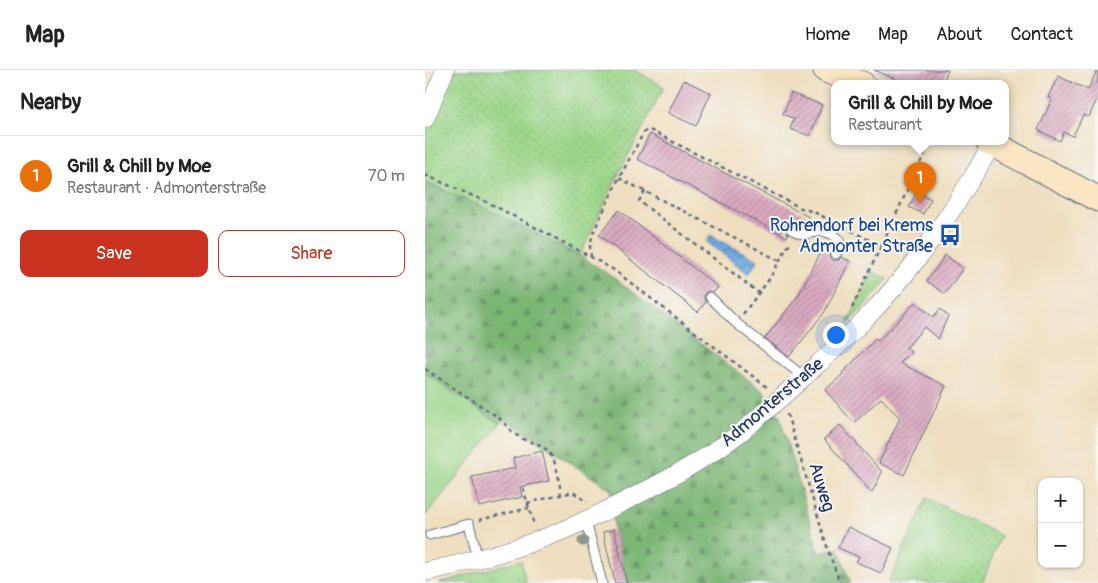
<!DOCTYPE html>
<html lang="en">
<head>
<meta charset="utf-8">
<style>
  :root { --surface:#fff; --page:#f2f2f2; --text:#222; --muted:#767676; --line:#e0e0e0; --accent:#c8321e }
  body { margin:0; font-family:Pangolin,sans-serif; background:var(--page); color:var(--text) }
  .controls { position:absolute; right:15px; bottom:15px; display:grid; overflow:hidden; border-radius:10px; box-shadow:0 1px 4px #0004 }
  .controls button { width:45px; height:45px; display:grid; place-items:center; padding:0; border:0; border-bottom:1px solid var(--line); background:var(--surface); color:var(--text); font:25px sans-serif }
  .you { position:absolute; left:410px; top:264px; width:18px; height:18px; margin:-12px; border:4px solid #fff; border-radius:50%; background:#1a73e8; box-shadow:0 0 0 8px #1a73e833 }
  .badge { display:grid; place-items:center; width:32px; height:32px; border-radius:50%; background:var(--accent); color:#fff; font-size:16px; font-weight:700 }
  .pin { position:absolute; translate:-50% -41px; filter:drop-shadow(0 1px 2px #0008) }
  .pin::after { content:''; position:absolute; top:26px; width:18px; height:15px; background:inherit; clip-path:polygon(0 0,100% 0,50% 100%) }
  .popup { position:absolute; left:406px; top:10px; width:178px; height:65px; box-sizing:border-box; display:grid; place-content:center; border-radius:10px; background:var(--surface); filter:drop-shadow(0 1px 4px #0005); font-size:16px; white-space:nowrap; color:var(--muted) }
  .popup b { font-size:19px; color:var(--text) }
  .popup::after { content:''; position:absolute; left:50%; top:100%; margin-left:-10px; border:10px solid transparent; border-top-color:var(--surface) }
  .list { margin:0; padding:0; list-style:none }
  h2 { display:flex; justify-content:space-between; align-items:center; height:65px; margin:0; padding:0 20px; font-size:21px }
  h2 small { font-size:16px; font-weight:400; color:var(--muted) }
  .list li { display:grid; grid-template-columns:32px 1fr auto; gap:15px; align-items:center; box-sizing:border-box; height:80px; padding:0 20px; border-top:1px solid var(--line) }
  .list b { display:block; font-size:19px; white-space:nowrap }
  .list p { margin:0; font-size:16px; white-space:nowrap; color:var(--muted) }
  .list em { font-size:16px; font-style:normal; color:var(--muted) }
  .actions { display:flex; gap:10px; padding:15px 20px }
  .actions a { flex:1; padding:11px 0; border:1px solid var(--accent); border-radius:10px; text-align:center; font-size:18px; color:var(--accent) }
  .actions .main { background:var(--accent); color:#fff }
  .map { position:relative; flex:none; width:673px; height:513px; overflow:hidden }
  header { display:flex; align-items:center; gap:30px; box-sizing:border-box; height:70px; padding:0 25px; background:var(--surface); border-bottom:1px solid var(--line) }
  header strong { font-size:24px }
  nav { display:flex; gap:28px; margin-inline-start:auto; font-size:18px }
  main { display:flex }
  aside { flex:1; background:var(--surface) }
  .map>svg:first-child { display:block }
  .grass { fill:url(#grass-dots); stroke:#5b8274 }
  .forest { fill:url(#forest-firs); stroke:#4c726a }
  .park { fill:url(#park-tufts); stroke:#5b8274 }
  .pitch { fill:#9bd589; stroke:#5b8274 }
  .water { fill:url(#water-waves); stroke:#426b9c }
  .building { fill:url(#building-hatch) }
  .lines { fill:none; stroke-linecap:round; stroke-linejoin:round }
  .lane-casing { stroke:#656d80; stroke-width:11 }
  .street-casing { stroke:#656d80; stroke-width:19 }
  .secondary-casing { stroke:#656d80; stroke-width:27 }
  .path { stroke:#656d80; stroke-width:2.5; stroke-dasharray:4 4; stroke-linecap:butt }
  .lane { stroke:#fff; stroke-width:9 }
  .street { stroke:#fff; stroke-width:18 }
  .secondary { stroke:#fbe6c4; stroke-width:25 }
  .tree { fill:#8c9590 }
  .labels { text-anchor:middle; stroke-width:4; stroke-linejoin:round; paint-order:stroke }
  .transit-label { font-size:18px; fill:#164399; stroke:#f6f6f2; text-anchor:end }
  .street-label { font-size:18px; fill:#1b2f5e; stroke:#f6f6f2 }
</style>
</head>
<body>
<header>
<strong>Map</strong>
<nav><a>Home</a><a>Map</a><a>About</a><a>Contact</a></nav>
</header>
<main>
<aside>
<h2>Nearby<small></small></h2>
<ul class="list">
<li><span class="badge" style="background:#e8710a">1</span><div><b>Grill &amp; Chill by Moe</b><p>Restaurant · Admonterstraße</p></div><em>70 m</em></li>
</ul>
<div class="actions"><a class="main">Save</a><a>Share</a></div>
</aside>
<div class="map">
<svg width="673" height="513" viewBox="0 0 673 513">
  <defs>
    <pattern id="grass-dots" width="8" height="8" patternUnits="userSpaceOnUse" patternTransform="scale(1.25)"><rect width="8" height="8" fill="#9bd589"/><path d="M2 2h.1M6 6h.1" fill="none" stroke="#85b779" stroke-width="1.8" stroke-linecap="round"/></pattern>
    <pattern id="forest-firs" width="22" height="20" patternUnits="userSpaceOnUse" patternTransform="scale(1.25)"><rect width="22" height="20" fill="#7cb675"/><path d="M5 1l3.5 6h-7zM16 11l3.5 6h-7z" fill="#659463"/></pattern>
    <pattern id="park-tufts" width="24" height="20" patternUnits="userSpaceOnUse" patternTransform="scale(1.25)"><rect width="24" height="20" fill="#9bd589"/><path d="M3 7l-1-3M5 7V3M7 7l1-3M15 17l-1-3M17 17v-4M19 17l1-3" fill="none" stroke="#85b779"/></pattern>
    <pattern id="water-waves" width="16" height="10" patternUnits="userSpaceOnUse" patternTransform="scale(1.25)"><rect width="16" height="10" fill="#69a7db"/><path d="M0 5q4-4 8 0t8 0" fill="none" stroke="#5688b5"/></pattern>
    <pattern id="building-hatch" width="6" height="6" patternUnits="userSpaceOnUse" patternTransform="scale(1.25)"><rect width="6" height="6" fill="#dbaac0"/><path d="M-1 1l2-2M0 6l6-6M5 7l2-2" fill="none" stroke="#b18b9f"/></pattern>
  </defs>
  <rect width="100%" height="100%" fill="#f6f6f2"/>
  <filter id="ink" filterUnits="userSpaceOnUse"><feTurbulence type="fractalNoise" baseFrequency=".02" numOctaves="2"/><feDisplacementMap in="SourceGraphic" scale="10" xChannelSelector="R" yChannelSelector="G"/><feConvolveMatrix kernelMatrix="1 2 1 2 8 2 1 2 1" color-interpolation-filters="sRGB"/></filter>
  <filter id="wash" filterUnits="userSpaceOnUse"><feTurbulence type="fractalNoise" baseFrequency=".0096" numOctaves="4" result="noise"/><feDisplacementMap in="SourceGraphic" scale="20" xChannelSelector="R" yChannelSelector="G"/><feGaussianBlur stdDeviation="1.12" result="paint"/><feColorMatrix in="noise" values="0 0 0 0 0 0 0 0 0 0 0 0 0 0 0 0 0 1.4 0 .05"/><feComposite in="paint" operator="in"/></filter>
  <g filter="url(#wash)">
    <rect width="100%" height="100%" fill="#efdfc0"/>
    <path class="grass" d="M27,0H210L239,17L192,107L155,186L62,139L0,112V64Z
      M447,201L463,209L424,253L423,252L427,244Z
      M502,428L576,466L557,513H463Z"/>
    <path class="forest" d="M0,112L62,139L155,186L185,205L338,321L355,347L394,483L413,478L426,513H202L189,459L186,420L80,349L75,354L0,303Z"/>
    <path class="park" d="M96,490L101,513H14Z"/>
    <path class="pitch" d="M0,303L75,354L0,446Z"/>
    <path class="water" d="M285,165L333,190L324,204L282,172Z"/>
    <g id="blocks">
      <path class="building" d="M449,0H523L517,14H483Z
        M672,0H673V27L664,47L658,45L648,66L639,62L635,71L613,60L627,29L623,27L633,6L663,20Z
        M259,10L286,23L271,56L243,43Z
        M366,23L397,35L385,66L365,59L369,49L358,44Z
        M225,64L384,147L379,158L369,153L363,154L360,159L363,164L362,167L212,89Z
        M491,122L506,129L498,144L484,137Z
        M194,140L293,217L289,222L284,221L280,223L279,228L281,232L273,242L174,165Z
        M398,178L405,181V187L408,190H414L416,187L425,191L399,243L364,287L340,268L373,226Z
        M520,185L538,198L520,224L502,211Z
        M490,232L508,247L515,239L523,246L513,269L499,257L481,278L486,282L475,293L521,316L479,405L454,393L475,348L456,328L429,353L400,320L418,304L417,303L451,269L453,271L463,260L464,261Z
        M415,355L457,402L447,423L399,369Z
        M117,381L124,411L95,417L97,427L54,437L47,407L90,398L88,388Z
        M423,457L468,478L456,503L431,492L434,487L413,478Z
        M189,459L202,513H190L178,462Z"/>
    </g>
  </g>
  <g filter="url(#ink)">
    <use href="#blocks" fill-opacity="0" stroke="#656d80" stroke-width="1"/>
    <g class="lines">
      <g class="lane-casing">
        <path id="lane" d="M366,159L374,163L379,164L398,161L407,164L414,170L415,177L411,184
          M285,227L311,253L379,307
          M161,451L177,513
          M5,465L44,454L53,489"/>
      </g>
      <g class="street-casing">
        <path id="street" d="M0,49L20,0
          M0,502C45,492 91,480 134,462C161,451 187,438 212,425C248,407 284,387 316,362C338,344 360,324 381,305C421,269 461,231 493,188C521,151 545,113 567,74"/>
      </g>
      <g class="secondary-casing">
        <path id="secondary" d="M401,0L437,14
          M564,72L673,129"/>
      </g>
      <path class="path" d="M0,105L64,133L166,187L189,200L343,318
        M194,108L355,191
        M220,121L214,131L334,223
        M419,157L456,176
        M166,187L165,176L168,163L194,108L219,62L223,60L227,61L376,138L389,142L403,149
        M427,238L505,72
        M318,244L345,208L362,177L367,173
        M0,299L73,347C80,353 85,362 93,366C99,371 108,372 115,375C132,384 134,408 136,425
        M362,344L404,483L415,513
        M98,418L109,455
        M102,433L148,422L162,432
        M54,450L104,438"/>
      <use href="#lane" class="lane"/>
      <use href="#street" class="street"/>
      <use href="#secondary" class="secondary"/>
    </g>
    <circle class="tree" cx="158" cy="471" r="5.5"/>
  </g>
  <defs>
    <g id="bus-bare" transform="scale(1.725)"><path d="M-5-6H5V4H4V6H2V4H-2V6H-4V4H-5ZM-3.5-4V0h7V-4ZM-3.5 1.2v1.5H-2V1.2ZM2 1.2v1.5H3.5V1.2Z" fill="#1a4fb4" stroke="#f6f6f2" stroke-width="2.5" paint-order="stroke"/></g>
  </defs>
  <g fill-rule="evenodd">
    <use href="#bus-bare" x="525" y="165"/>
  </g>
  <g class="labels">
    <g class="transit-label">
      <text x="508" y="161">Rohrendorf bei Krems<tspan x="508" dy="21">Admonter Straße</tspan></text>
    </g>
    <g class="street-label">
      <text transform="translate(347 332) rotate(-40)" y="6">Admonterstraße</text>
      <text transform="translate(397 417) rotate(73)" y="6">Auweg</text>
    </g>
  </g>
</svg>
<div class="controls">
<button>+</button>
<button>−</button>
</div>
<div class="you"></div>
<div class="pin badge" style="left:495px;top:133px;background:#e8710a">1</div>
<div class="popup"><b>Grill &amp; Chill by Moe</b>Restaurant</div>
</div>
</main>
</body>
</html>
